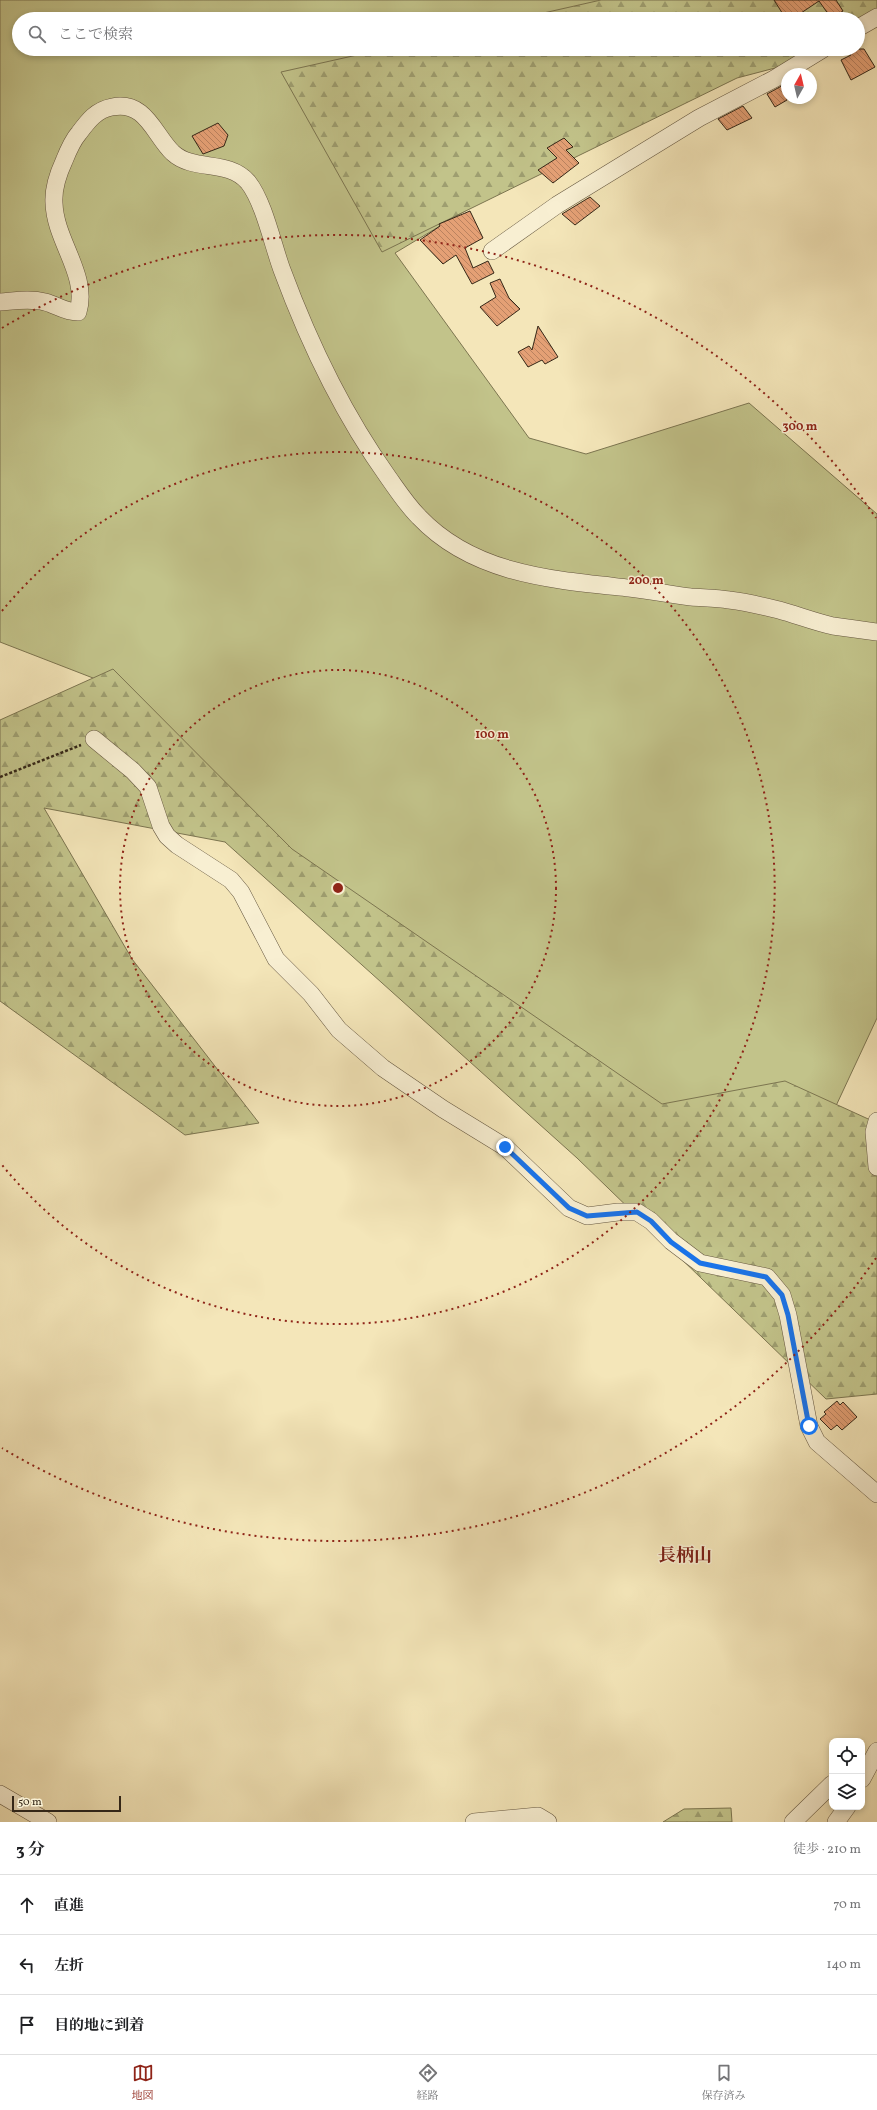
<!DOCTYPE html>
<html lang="ja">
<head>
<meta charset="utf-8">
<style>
  :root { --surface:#fff; --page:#f2f2f2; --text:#202124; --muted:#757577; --line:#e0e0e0; --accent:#8f2418 }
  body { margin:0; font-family:Vollkorn,"Noto Serif JP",serif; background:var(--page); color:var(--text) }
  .controls { position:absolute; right:12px; bottom:12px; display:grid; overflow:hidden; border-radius:8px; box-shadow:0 2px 6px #0003 }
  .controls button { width:36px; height:36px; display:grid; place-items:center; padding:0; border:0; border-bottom:1px solid var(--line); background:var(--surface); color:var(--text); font:20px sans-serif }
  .compass { position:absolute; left:781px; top:68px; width:36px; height:36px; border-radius:50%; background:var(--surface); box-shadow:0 2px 6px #0003; rotate:8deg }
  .scale { position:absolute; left:12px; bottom:10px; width:109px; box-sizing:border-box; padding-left:4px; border:2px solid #352717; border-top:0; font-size:11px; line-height:14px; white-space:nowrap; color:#352717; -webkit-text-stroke:3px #f8efd2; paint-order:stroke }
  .stop { position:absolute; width:12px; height:12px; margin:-9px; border:3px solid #1a73e8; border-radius:50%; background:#fff }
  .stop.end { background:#1a73e8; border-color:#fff; box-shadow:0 1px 4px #0008 }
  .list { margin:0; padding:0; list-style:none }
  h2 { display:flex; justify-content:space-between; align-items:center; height:52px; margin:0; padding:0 16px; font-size:17px }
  h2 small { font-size:13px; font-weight:400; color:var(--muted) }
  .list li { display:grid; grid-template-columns:26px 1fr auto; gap:12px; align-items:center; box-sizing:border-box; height:60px; padding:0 16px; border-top:1px solid var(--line) }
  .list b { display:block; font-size:15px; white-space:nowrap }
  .list em { font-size:13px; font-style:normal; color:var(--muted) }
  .icon { flex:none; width:22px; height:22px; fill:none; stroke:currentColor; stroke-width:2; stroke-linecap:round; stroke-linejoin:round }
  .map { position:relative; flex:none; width:877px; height:1822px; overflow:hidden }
  .search { position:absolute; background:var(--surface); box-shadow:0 2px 6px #0003; left:12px; right:12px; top:12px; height:44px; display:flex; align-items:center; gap:10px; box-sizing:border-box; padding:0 14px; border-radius:22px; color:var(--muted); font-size:15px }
  .sheet { height:232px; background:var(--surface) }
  nav { display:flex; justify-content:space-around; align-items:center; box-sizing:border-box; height:56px; border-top:1px solid var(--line); background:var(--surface); font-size:11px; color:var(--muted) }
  nav a { display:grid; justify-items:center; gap:2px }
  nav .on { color:var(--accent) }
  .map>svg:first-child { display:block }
  .green { fill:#c2c38a; stroke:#7c7550 }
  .forest { fill:url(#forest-firs); stroke:#7c7550 }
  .building { fill:url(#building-back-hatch); stroke:#352717 }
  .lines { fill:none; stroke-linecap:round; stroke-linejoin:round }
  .minor-casing { stroke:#655740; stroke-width:18 }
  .path { stroke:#352717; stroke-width:2.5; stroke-dasharray:3 2; stroke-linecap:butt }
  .minor { stroke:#f8efd2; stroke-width:17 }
  .route { stroke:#1a73e8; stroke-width:5 }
  .ring { fill:none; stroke:#8f2418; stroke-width:2; stroke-dasharray:2 4 }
  .labels { text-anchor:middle; stroke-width:3; stroke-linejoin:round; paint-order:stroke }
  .quarter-label { font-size:18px; font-weight:bold; fill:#7a1f14; stroke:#f8efd2 }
  .centre { fill:#8f2418; stroke:#f8efd2; stroke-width:2 }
  .ring-label { font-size:12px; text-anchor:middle; font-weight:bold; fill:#8f2418; stroke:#f8efd2; stroke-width:3; stroke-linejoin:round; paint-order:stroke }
</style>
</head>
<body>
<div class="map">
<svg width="877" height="1822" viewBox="0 0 877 1822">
  <defs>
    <pattern id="forest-firs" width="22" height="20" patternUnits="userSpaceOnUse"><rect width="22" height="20" fill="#c2c38a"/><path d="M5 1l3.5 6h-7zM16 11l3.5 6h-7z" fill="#9e9e70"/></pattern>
    <pattern id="building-back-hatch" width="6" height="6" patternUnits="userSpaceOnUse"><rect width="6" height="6" fill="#e4a075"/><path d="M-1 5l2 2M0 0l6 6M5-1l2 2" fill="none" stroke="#ba825f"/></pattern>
  </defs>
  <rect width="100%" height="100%" fill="#f4e6b9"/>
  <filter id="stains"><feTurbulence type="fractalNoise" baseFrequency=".005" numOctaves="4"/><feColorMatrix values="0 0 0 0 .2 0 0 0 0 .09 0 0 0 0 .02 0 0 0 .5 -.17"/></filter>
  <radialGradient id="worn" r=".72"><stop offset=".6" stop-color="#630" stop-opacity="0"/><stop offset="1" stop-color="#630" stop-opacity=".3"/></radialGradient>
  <path class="green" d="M0,0H817L785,19H19V49H735L395,253L529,438L586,454L749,403L877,514V1018L807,1168L613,1144L93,678L0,642Z"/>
  <path class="forest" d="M601,0H877V19H517Z
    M384,49H840L836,52L737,78L382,252L281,72Z
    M113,669L292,849L662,1104L785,1081L877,1123V1394L826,1399L577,1158L225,842L44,808L132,959L259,1123L185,1135L0,1001V720Z
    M731,1808L732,1822H663L684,1809Z"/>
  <path class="building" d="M774,0H836L843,11L831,18L819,1L792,19H786Z
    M848,49H864L875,67L851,80L841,60L851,55Z
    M787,83V100L775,107L767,94Z
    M743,106L752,118L727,130L718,119Z
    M218,123L228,135L224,146L203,154L192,136Z
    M564,138L573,147L566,150L579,163L553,183L538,170L557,158L547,148Z
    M590,197L600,206L575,225L562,214Z
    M470,211L483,238L465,248L473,268L488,261L494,273L472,284L456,255L443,264L420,240L440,226L439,224Z
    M500,279L509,298L520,309L497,326L480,307L496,297L490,283Z
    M538,326L558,357L545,364L542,360L528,367L518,352L529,346L532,350Z
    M837,1401L840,1405L843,1402L857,1417L842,1430L837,1425L831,1430L820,1419L826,1414L824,1412Z"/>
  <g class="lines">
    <g class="minor-casing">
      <path id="minor" d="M858,28L877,17
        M492,251L557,205L699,118L774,79L823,49
        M0,302C14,301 30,298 45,302C57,305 64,312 78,312C89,275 55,241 54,203C53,188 58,174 64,161C68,151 72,141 79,133C88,121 96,110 112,107C146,100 154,135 173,153C194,172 228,159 248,182C264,202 273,246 282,270C309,343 343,414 388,477C398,491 407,505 419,517C474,575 554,580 629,588C650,590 671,595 691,597C704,598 717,598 729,600C746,602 763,606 779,610C797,615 815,622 833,626C848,628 862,630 877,632
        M94,739L133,771L148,787L161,826L167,836L177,845L231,880L241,892L276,959L311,994L339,1030L383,1068L443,1109L505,1147L569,1208L587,1216L618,1212H637L651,1221L671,1241L700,1263L767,1277L782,1295L788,1315L809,1426L817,1442L877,1494
        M877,1121L874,1132L877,1167
        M862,1779L877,1751
        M0,1794L48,1822
        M474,1822L538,1816L548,1822
        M793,1822L832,1784
        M836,1822L847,1807"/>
    </g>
    <path class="path" d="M0,777L81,745"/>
    <use href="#minor" class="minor"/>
  </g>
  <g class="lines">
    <path class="route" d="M505,1147L569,1208L587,1216L637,1212L651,1221L671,1242L700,1263L766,1277L782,1295L788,1315L809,1426"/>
  </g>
  <g class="ring">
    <circle cx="338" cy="888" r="218"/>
    <path d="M2 611A436 436 0 1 1 2 1165"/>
    <path d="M876 1258A653 653 0 0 1 2 1448M2 328A653 653 0 0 1 876 518"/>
  </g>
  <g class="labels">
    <g class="quarter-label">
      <text x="685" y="1561">長柄山</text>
    </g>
  </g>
  <circle cx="338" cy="888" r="6" class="centre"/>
  <g class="ring-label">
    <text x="800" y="430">300 m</text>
    <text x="646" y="584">200 m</text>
    <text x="492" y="738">100 m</text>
  </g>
  <rect width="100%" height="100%" filter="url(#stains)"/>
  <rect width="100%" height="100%" fill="url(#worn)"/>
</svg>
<div class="controls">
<button><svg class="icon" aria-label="locate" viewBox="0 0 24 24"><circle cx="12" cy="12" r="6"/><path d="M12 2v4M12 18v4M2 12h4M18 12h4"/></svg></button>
<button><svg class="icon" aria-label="layers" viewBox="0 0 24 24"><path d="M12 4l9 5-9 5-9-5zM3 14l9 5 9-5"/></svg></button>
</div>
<svg class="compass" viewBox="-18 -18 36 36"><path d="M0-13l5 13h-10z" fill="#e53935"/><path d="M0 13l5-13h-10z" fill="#757577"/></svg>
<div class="scale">50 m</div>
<div class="stop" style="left:809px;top:1426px"></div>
<div class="stop end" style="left:505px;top:1147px"></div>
<div class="search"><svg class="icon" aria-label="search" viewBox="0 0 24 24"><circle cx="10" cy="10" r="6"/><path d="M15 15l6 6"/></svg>ここで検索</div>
</div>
<section class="sheet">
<h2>3 分<small>徒歩 · 210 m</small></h2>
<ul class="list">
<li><svg class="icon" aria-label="ahead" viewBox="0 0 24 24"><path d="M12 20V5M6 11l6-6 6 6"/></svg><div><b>直進</b></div><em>70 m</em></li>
<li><svg class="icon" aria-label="left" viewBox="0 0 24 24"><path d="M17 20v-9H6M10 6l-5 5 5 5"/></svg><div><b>左折</b></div><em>140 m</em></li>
<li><svg class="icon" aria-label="arrive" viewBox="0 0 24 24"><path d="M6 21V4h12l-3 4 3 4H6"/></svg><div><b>目的地に到着</b></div></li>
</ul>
</section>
<nav>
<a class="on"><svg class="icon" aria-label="map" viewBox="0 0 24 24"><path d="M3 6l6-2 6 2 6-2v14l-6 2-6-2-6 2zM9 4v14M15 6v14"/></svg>地図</a>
<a><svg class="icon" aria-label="directions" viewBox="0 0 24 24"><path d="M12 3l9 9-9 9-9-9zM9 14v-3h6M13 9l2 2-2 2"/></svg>経路</a>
<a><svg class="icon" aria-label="saved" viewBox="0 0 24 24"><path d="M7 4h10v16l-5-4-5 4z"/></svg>保存済み</a>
</nav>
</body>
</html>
